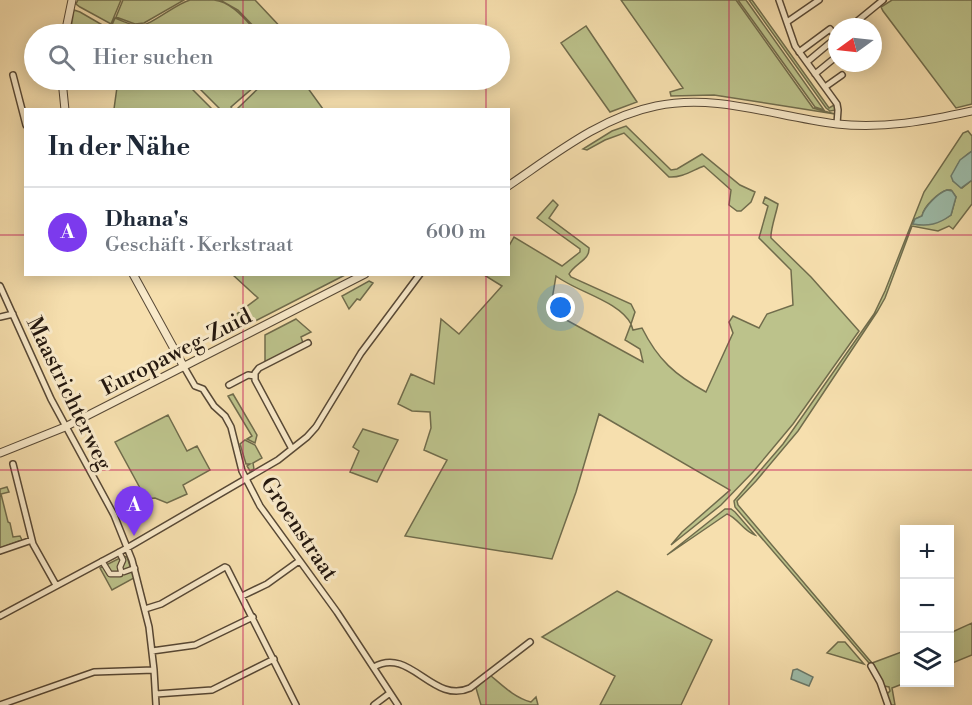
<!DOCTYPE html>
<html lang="de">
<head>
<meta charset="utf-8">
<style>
  :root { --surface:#fff; --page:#f6f6f7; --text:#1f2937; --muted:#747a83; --line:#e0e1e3; --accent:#7c3aed }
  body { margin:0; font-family:"Libre Bodoni",serif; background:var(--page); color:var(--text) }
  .controls { position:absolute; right:18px; bottom:18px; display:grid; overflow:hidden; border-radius:0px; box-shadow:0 3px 15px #0003 }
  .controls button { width:54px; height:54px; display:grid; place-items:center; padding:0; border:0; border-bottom:2px solid var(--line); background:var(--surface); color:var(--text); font:30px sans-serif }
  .compass { position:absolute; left:828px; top:18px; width:54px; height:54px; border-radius:50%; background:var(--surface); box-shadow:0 3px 15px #0003; rotate:255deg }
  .you { position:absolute; left:561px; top:308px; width:21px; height:21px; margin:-15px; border:4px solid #fff; border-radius:50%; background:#1a73e8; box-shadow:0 0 0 9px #1a73e833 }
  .badge { display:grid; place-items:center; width:39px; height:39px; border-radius:50%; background:var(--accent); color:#fff; font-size:20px; font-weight:700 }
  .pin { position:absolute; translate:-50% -50px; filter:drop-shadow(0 2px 3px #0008) }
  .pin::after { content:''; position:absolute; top:32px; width:21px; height:18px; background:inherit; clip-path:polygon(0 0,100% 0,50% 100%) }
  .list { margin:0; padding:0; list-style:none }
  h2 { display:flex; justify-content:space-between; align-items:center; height:78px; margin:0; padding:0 24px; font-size:26px }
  h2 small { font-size:20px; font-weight:400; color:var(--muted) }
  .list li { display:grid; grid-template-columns:39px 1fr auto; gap:18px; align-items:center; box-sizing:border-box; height:90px; padding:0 24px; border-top:2px solid var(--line) }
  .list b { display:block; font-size:22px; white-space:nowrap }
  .list p { margin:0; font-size:20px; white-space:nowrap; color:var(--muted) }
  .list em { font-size:20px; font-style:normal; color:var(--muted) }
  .icon { flex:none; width:33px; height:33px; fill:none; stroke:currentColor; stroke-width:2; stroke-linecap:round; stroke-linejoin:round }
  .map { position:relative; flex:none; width:972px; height:705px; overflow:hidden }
  .search { position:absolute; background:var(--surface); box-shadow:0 3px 15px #0003; left:24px; top:24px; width:486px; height:66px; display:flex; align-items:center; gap:15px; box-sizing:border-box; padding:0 21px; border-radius:33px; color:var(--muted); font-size:22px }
  .panel { position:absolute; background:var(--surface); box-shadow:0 3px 15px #0003; left:24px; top:108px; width:486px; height:168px; border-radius:0px }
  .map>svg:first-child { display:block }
  .green { fill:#bcc28b; stroke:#706c4c; stroke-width:1.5; fill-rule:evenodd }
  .water { fill:#9dbdab; stroke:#6c7b6c; stroke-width:1.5 }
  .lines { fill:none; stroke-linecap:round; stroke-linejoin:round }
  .pedestrian-casing { stroke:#584936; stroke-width:7 }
  .minor-casing { stroke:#584936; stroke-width:8 }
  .tertiary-casing { stroke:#584936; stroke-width:9 }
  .pedestrian { stroke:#f9eaca; stroke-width:4.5 }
  .minor { stroke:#f9eaca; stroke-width:5 }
  .tertiary { stroke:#f9eaca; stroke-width:7 }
  .grid { fill:none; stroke:#c2185b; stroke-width:1.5; stroke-opacity:0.55 }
  .labels { text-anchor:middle; stroke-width:6; stroke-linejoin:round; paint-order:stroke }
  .street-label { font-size:22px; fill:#23170e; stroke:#f9eaca }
</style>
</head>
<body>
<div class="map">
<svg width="972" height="705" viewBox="0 0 972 705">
  <rect width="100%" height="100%" fill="#f6dfae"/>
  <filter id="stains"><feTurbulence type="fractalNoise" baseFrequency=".00333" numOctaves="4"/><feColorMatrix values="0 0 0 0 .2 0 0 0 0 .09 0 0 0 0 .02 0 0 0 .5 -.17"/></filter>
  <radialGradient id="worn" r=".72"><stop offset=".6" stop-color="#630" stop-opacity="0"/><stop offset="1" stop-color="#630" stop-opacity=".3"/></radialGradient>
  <path class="green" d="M78,0H121L111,24L80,7L76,4Z
    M123,0H184L144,23L135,24L116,17Z
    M190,0C198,0 207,0 214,0C233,2 247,22 259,34H128L112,25L115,18C122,21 131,25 138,26C151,26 175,4 190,0Z
    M220,0H255L287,34H261L238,10Z
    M621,0H736L813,108L835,114L714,95L671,96L670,92L683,88Z
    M738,0H746L824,110L815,107Z
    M749,0H752L829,108L834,105L836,110L830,111L826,108Z
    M892,0H972V104L956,108L883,11L881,7Z
    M74,10L80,12L118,34H70Z
    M586,26L637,102L610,112L561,43Z
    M118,80H183L212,109H114Z
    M191,80H262L231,107L233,110L220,109Z
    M267,80H302L323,109H237Z
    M626,126L671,170L677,169L702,154L740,185L755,192L751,202L741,211H737L729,205L731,190L704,166C693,170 682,178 669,177L624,133L605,140L587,150L583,149L612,131Z
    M968,131L972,136V151C960,159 954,167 953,181L962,188L972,180V204L953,229L949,226L938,231L912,226L885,298L877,312L798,431L756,481L737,501L738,505L872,663L904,651L905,683L892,688L895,705H890L887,694L890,691L889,687L884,686L875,670L735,507L734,501L783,444L874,314L885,291L924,192L963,133ZM947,190H951L956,197L951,215C938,223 928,226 913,224L915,219L922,216C924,206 938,193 947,190Z
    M765,197L778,204C776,214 770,231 771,238L811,277L859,331L793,424L753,472L721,505L671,545L682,532L730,490L599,414L576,492L552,559L405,536L447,460L424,450L431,428L430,412L412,411L398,404L411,374L434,384L441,319L459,334L502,286L484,275L508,274L509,246L514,237L562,266L580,252V249L537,218L553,200L558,205L549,218L589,248C590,260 575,263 569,274L571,277L631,304L635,312L631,324L633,330L642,328C658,360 675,375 706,392L733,333L729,322L733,316L759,328L767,314L793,305L791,270L759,238L768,206L763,203ZM556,276C577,292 619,301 631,324L625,340L640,349L643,362L550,311Z
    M233,275H345L228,335L223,327L226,322L258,298Z
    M369,281L373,283L360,300L357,299L349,309L342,296Z
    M296,319L311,332L301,337L303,343L265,362V335Z
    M233,394L257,435L255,443L247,439L252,436L228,396Z
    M168,415L187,451L197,446L210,470L183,485L187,494L167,503L155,498L146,499L115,442Z
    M363,429L398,440L377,482L350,472L359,451L353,447Z
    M245,440L255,445L262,458L253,463L254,469L250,471L247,466L250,464H246L240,444Z
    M7,487L9,492L1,494L8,522L10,523L13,537L20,536L22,540L0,548V489Z
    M725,509H731L735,512L755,535C743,531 738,518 727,514L667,555Z
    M122,556L127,557L134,578L112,590L100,568L122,557Z
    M617,591L712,640L681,705H600L615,676L542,637Z
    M972,623V655L950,664V633Z
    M838,642H845L864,664L827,653Z
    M490,675C503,686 515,698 531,702L536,697L538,705H481L476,688Z"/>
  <path class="water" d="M972,151V180L961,188L953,181L951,176L960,160Z
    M947,190L952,191L956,197L951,215C939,224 928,227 913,224L915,219L922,216C924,207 938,193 947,190Z
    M797,669L813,677L809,686L791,679L793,670Z"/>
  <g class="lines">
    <g class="pedestrian-casing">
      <path id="pedestrian" d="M119,552L123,560L120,567L121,571
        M102,561L110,574H120
        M124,572L135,568"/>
    </g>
    <g class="minor-casing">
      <path id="minor" d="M779,0L795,46L837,104L838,110L837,124
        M787,22L819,0
        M850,27L883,0
        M799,52L830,29L836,37
        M807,62L837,37
        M815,74L837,56
        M13,75L26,125
        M825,87L842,75
        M0,286L51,399L114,515L132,560L149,627L154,670L156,705
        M0,317L13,314
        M184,367L195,386L203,389L214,406L225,416L231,427L242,471L260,506L337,612L398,705
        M229,385L248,375L255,376
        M292,449L255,380V373L259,368L308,343
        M13,464L33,544L56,585
        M0,551L32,540
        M242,596L267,584L299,561
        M145,609L161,604L225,567L227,568L296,705
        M0,616L127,548L278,460L307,437L316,427L361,353L420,274
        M152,651L195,645L253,617
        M871,666L880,682L888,705
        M374,667C410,646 433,705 470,688L530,642
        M156,694L212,690L274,659
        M0,705L94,672L154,670
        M374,705L390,693"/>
    </g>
    <g class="tertiary-casing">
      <path id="tertiary" d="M65,34L72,0
        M62,80L65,110
        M508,186C554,155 601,117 656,106C717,93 776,117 837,124C883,129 927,121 972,111
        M133,274L184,367
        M0,453L65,427L365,274"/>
    </g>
    <use href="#pedestrian" class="pedestrian"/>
    <use href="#minor" class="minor"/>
    <use href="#tertiary" class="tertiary"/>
  </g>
  <path class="grid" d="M243,0V34M486,0V34M729,0V705M243,80V110M486,80V110M0,235H26M508,235H972M243,274V705M486,274V705M0,470H972"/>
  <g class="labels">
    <g class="street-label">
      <text transform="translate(176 351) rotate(-27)" y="8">Europaweg-Zuid</text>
      <text transform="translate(70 393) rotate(64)" y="8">Maastrichterweg</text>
      <text transform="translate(300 528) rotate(56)" y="8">Groenstraat</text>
    </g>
  </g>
  <rect width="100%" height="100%" filter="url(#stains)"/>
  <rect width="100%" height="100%" fill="url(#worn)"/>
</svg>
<div class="controls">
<button>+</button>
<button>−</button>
<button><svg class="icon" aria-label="layers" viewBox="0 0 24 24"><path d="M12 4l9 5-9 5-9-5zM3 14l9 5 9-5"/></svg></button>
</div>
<svg class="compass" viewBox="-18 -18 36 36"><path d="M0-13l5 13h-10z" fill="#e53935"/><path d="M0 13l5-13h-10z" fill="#747a83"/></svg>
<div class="you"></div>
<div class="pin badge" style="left:134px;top:536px">A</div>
<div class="search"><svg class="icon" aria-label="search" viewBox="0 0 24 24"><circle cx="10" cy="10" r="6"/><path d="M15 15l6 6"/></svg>Hier suchen</div>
<section class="panel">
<h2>In der Nähe<small></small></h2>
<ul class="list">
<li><span class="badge">A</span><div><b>Dhana's</b><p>Geschäft · Kerkstraat</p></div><em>600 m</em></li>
</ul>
</section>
</div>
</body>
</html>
